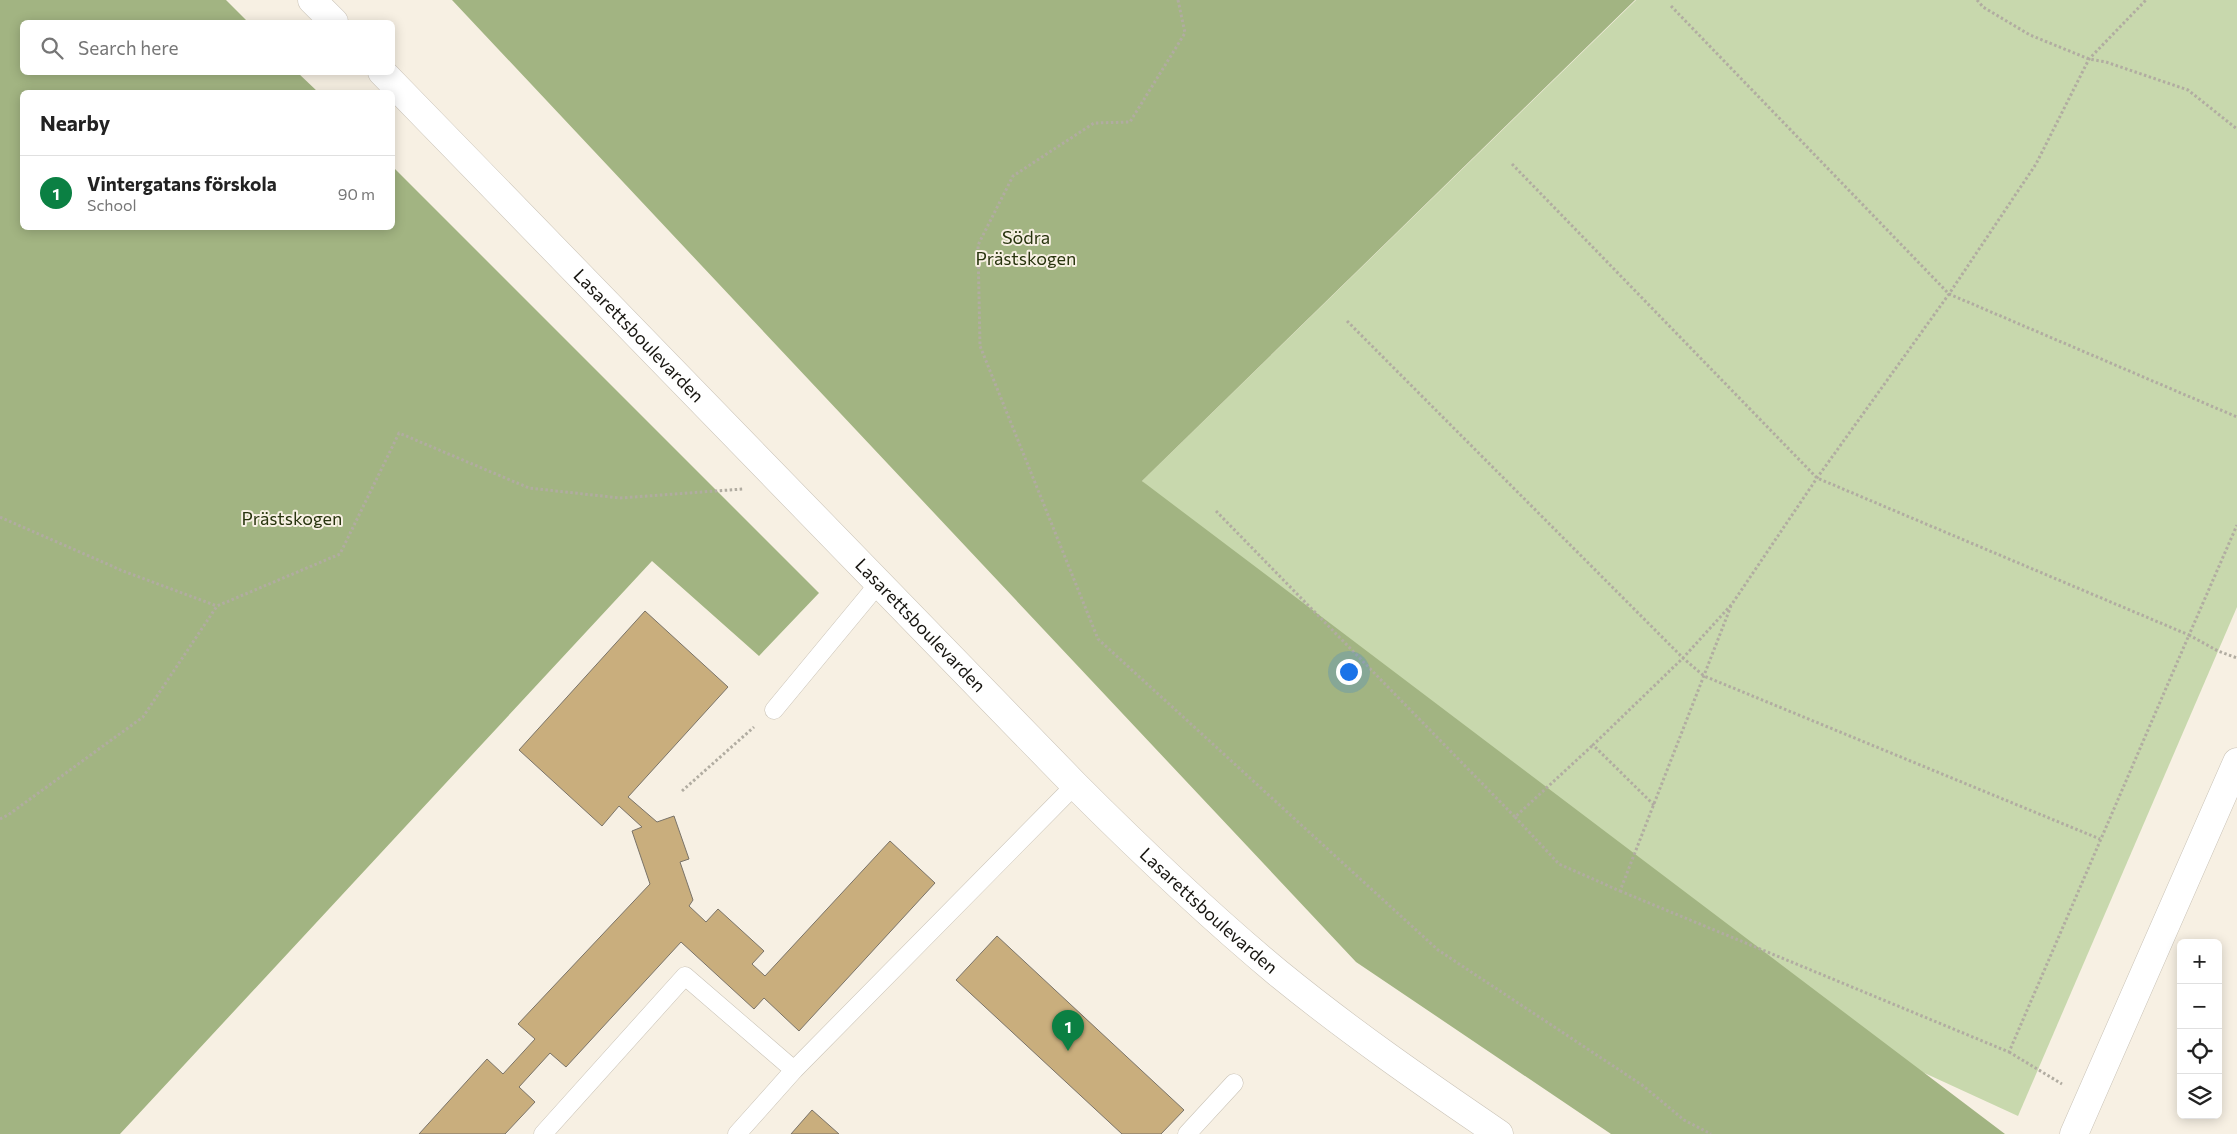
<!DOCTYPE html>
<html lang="en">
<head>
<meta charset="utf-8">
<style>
  :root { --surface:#fff; --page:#f6f6f6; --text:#222; --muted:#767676; --line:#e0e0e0; --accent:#0b8043 }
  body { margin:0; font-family:Commissioner,sans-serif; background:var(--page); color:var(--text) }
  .controls { position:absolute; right:15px; bottom:15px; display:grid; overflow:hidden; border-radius:8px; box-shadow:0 2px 12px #0003 }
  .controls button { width:45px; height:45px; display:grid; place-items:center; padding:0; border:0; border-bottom:1px solid var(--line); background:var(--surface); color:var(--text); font:25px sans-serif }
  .you { position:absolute; left:1348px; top:671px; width:18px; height:18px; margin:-12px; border:4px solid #fff; border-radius:50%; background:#1a73e8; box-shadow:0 0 0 8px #1a73e833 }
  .badge { display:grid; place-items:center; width:32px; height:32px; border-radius:50%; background:var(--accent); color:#fff; font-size:16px; font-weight:700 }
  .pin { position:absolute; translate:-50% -41px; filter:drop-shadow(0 1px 2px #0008) }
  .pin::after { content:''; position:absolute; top:26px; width:18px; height:15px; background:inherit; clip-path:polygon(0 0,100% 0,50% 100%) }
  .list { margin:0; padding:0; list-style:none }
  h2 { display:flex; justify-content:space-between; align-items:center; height:65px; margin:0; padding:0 20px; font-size:21px }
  h2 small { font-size:16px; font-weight:400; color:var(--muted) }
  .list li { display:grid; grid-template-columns:32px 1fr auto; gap:15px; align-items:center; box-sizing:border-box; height:75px; padding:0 20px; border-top:1px solid var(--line) }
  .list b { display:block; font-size:19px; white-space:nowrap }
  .list p { margin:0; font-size:16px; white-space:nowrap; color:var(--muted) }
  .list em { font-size:16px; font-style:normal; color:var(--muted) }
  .icon { flex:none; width:28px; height:28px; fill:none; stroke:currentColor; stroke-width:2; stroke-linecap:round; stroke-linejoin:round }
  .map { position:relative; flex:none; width:2237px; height:1134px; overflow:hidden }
  .search { position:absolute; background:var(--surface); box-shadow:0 2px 12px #0003; left:20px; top:20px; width:375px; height:55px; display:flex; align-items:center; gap:12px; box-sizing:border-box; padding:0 18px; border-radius:8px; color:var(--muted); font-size:19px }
  .panel { position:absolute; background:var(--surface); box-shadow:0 2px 12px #0003; left:20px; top:90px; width:375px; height:140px; border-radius:8px }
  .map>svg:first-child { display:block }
  .green { fill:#c8d8ad }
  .forest { fill:#a2b482 }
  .building { fill:#c9ae7d; stroke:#7a7368 }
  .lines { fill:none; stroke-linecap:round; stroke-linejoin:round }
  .lane-casing { stroke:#c9c2b6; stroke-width:19 }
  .street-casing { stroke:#c9c2b6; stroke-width:29 }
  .secondary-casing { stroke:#c9c2b6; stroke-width:29 }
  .path { stroke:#b1aca1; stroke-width:3; stroke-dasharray:2.5 2.5; stroke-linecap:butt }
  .lane { stroke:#fff; stroke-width:18 }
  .street { stroke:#fff; stroke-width:28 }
  .secondary { stroke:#fff; stroke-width:28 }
  .labels { text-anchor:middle; stroke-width:4; stroke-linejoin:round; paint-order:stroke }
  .park-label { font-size:18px; fill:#28340e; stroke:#f7f0e3 }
  .street-label { font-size:18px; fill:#171510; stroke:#f7f0e3 }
</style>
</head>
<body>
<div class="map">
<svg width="2237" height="1134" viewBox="0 0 2237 1134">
  <rect width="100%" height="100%" fill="#f7f0e3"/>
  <path class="green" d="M1636,0H2237V607L2018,1116L1537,895L1142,481Z"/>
  <path class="forest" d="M0,0H226L248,22H22V72L298,73L318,92H22V228H392L393,167L819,593L759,656L652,561L120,1134H0Z
    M452,0H1635L1142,481L2005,1134H1611L1356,962Z"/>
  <path class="building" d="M645,611L728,687L628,797L657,822L674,816L689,859L680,862L693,900L689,906L706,922L718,909L764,951L752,964L765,976L890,841L935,883L799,1031L764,998L754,1009L681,942L566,1067L550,1053L519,1087L535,1102L505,1134H419L487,1059L503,1074L535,1039L518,1024L650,884L632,831L642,827L619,806L602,826L519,750Z
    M997,936L1184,1110L1161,1134H1122L956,980Z
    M812,1110L839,1134H791Z"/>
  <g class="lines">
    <g class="lane-casing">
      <path id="lane" d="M774,710L879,583
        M543,1134L685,976L794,1070
        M737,1134L794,1070L1075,785
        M1187,1134L1234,1083"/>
    </g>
    <g class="street-casing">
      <path id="street" d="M2074,1134L2237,762"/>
    </g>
    <g class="secondary-casing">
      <g id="secondary">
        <path d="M312,0L334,22"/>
        <path id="s1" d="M382,72L1075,785C1140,850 1207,914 1278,973C1349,1031 1424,1083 1499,1134"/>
      </g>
    </g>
    <path class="path" d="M1178,0L1185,33L1130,122L1094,123L1013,176L978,245L980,346L1098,639L1438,950L1642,1085L1684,1120L1711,1134
      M1977,0L1983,7L2030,35L2089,59L2106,62L2188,90L2237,129
      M1671,6L1949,294L2237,417
      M1512,164L1817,478L2189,635L2237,525
      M1347,321L1683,658L1704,676L2100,839
      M1216,511L1515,817L1593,745
      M0,517L123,571L217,606
      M682,791L754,727
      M1654,805L1593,745L1683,658L1732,604L1817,478L1949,294L2036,164L2089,59L2146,0
      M1515,817L1559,864L1620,891L1731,606
      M0,819L8,815L143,717L217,606L340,554L399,433L529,488L620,498L743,489
      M1620,891L2009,1052L2189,635L2218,651L2237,658
      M2009,1052L2062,1084"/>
    <use href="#lane" class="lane"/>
    <use href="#street" class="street"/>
    <use href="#secondary" class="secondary"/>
  </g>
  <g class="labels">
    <g class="park-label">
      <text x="1026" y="244">Södra<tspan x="1026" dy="21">Prästskogen</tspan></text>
      <text x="292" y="525">Prästskogen</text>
    </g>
    <g class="street-label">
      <text dy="6" stroke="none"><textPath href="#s1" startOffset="368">Lasarettsboulevarden</textPath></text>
      <text dy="6" stroke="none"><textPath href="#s1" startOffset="772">Lasarettsboulevarden</textPath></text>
      <text dy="6" stroke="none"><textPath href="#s1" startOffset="1178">Lasarettsboulevarden</textPath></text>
    </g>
  </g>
</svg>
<div class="controls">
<button>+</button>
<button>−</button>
<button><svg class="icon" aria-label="locate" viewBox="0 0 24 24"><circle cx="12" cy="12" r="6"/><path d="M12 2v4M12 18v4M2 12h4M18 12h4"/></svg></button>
<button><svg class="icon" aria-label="layers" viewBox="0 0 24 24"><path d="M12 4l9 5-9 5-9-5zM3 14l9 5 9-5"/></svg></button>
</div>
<div class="you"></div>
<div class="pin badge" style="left:1068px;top:1051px">1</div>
<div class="search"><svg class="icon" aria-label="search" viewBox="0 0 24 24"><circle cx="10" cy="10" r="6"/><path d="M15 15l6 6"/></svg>Search here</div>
<section class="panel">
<h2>Nearby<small></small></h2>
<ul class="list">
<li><span class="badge">1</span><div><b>Vintergatans förskola</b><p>School</p></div><em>90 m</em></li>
</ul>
</section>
</div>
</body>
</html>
